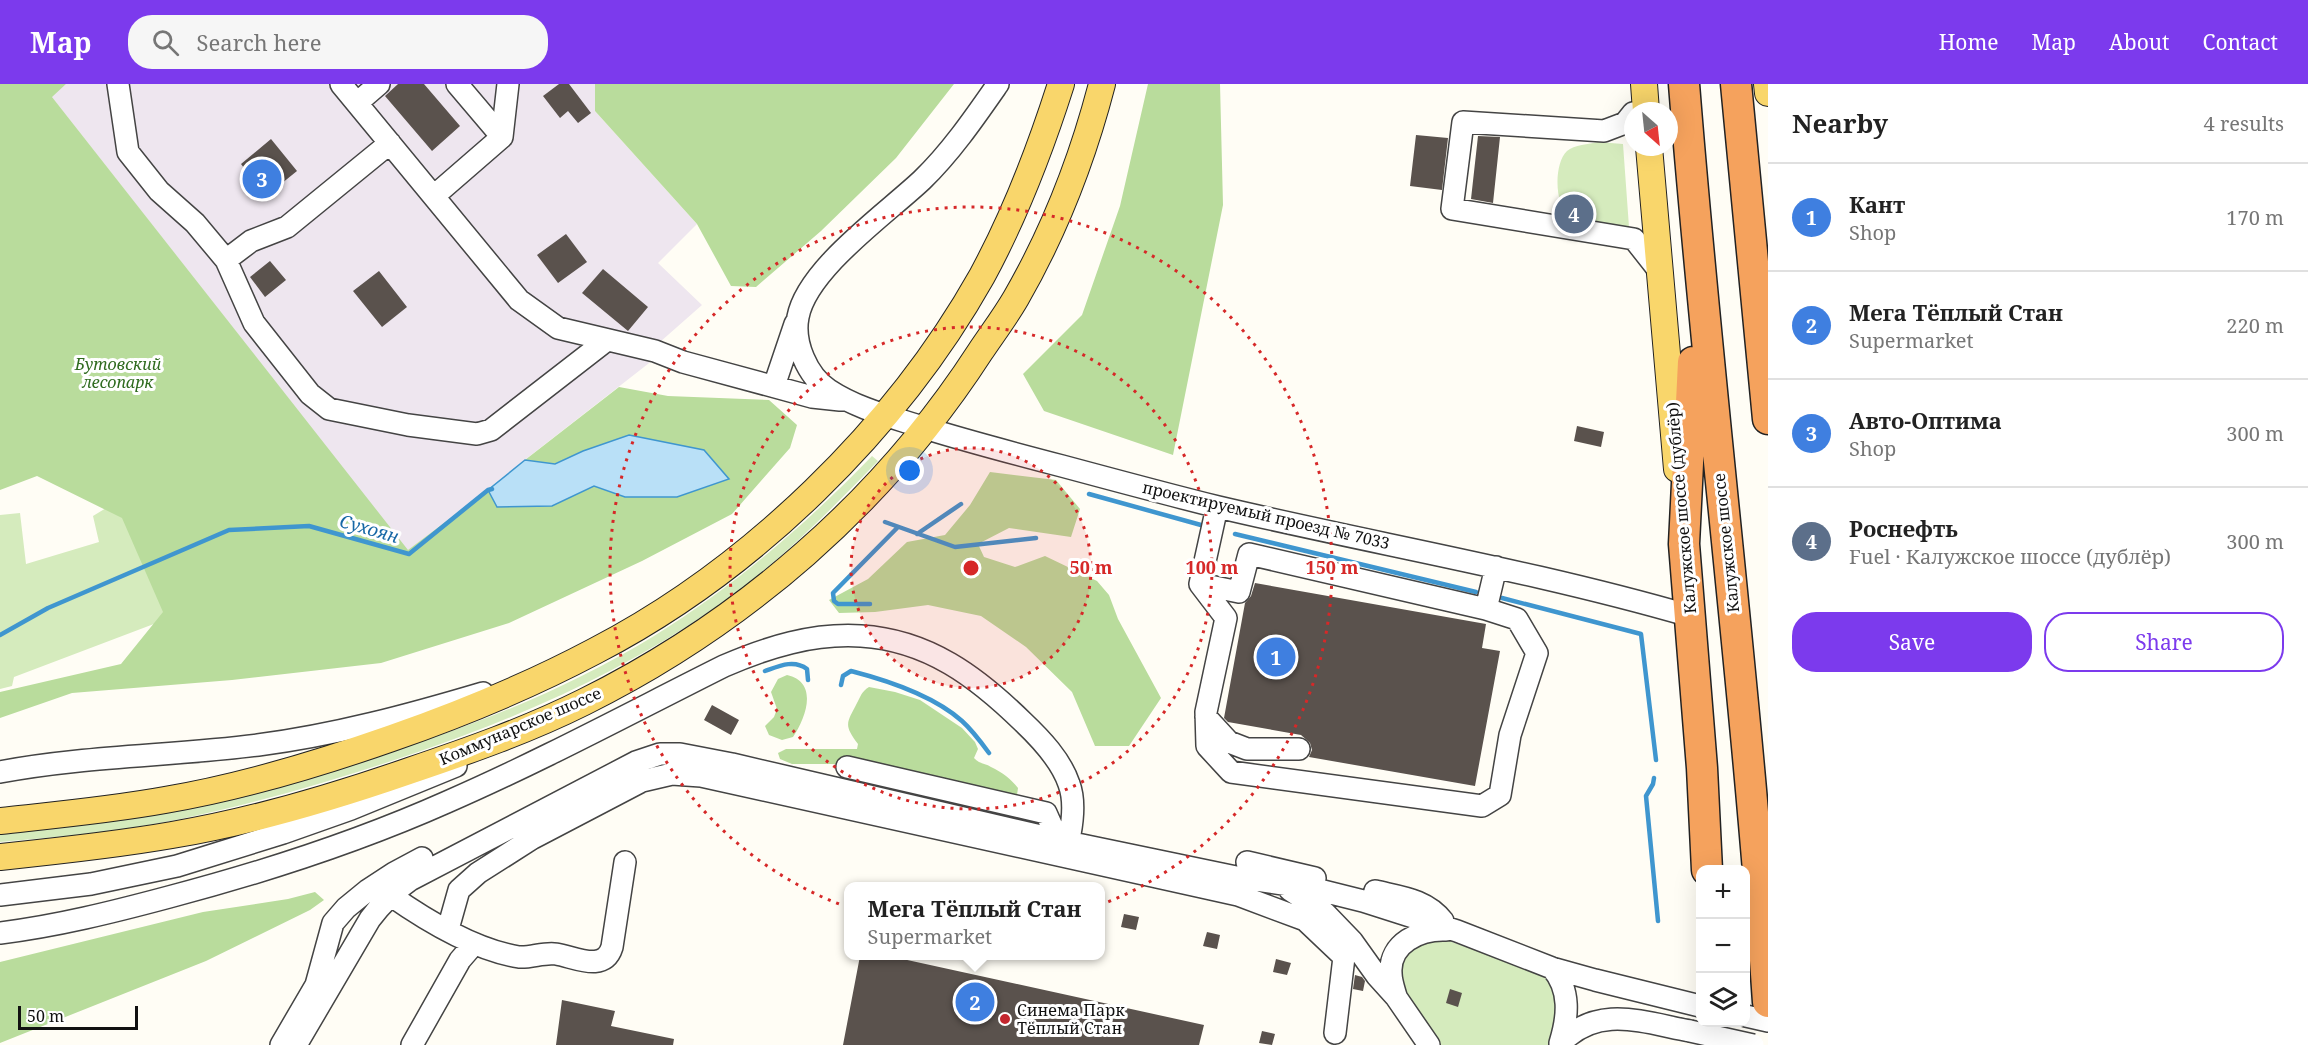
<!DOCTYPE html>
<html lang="en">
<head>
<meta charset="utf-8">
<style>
  :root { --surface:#fff; --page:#f6f6f6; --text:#222; --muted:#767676; --line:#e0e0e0; --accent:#7c3aed }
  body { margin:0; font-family:"Noto Serif",serif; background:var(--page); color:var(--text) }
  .controls { position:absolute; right:18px; bottom:18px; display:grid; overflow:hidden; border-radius:12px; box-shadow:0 6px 24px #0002 }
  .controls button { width:54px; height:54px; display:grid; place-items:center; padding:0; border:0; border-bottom:2px solid var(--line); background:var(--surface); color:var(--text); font:30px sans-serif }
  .compass { position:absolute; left:1624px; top:18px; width:54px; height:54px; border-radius:50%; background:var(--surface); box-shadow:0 6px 24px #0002; rotate:153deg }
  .scale { position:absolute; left:18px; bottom:15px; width:120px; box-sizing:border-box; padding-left:6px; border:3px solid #111; border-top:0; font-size:16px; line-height:21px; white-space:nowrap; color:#111; -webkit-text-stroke:4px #fff; paint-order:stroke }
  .you { position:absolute; left:910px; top:387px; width:21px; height:21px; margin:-15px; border:4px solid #fff; border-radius:50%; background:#1a73e8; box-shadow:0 0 0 9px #1a73e833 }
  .badge { display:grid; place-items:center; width:39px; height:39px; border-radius:50%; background:var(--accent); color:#fff; font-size:20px; font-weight:700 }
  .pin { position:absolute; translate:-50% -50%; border:3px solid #fff; box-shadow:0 2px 6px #0006 }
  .popup { position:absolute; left:844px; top:798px; width:261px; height:78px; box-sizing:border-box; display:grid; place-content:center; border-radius:12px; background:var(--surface); filter:drop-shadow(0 2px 4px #0005); font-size:20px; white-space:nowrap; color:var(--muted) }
  .popup b { font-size:22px; color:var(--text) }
  .popup::after { content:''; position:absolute; left:50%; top:100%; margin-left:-12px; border:12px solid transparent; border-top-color:var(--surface) }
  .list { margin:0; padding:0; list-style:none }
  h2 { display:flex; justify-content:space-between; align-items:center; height:78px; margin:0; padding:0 24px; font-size:26px }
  h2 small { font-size:20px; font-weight:400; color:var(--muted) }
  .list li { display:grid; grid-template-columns:39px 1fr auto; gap:18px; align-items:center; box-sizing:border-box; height:108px; padding:0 24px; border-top:2px solid var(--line) }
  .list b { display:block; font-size:22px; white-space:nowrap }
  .list p { margin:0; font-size:20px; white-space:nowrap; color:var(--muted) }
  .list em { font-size:20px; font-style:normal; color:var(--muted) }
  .actions { display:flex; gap:12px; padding:18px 24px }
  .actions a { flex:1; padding:14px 0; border:2px solid var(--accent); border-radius:24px; text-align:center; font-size:21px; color:var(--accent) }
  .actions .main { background:var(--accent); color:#fff }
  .icon { flex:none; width:33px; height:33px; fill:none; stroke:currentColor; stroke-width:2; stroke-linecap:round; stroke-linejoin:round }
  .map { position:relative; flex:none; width:1768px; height:961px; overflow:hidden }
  header { display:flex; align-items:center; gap:36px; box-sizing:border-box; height:84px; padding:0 30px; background:var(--accent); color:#fff }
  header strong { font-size:28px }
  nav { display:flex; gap:33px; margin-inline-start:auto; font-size:21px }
  .search { width:420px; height:54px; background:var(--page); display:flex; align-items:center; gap:15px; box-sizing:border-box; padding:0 21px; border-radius:24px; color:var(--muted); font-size:22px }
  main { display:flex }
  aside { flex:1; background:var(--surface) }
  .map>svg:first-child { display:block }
  .industrial { fill:#eee6ef }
  .green { fill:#d5ebbd }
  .forest { fill:#b9dc9c }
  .water { fill:#b9e0f7; stroke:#3f96cf; stroke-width:1.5 }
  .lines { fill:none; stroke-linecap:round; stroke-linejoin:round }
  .stream { stroke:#3f96cf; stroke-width:4.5 }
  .building { fill:#5a524d }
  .minor-casing { stroke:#444; stroke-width:24 }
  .major-casing { stroke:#222; stroke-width:28 }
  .highway-casing { stroke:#222; stroke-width:33 }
  .minor { stroke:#fff; stroke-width:21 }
  .major { stroke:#f9d66b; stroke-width:26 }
  .highway { stroke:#f5a25d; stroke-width:30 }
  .minor-bridge-casing { stroke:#444; stroke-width:24; stroke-linecap:butt }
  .minor-bridge { stroke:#fff; stroke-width:21 }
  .ring { fill:none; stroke:#d62828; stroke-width:3; stroke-dasharray:3 6 }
  .poi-dot { fill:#c4262e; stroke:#fff; stroke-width:2 }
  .labels { text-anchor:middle; stroke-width:6; stroke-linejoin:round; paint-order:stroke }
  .park-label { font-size:16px; font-style:italic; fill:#2f6b1f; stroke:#fff }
  .street-label { font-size:16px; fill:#111; stroke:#fff }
  .poi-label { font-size:16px; fill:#111; stroke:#fff; text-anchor:start }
  .water-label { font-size:18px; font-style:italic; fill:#1768a6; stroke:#fff }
  .centre { fill:#d62828; stroke:#fff; stroke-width:3 }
  .ring-label { font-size:18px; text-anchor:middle; font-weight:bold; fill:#d62828; stroke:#fff; stroke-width:6; stroke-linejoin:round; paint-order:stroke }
</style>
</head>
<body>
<header>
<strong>Map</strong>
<div class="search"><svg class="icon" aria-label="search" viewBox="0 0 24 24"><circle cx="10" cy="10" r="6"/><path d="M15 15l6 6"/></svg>Search here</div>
<nav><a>Home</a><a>Map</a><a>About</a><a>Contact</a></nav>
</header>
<main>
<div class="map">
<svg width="1768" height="961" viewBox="0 0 1768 961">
  <rect width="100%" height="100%" fill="#fffdf5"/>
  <path class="industrial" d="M66,0H595V27L697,140L658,179L702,221L660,258L653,276L408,467L51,12Z"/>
  <path class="green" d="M1598,58L1623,60L1629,143C1616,141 1578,137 1569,131C1554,121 1554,79 1567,67C1574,61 1589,60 1598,58Z
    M872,372L878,377C827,430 774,483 713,525C622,588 522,632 418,668C340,695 261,718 181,735C121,747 60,753 0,758V749C60,744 120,739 179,725C219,716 258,705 297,694C421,662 545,619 654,552C735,502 806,440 872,372Z
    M147,399L196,524L14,593L12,602L0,605V431L20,429L26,480L99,458L93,432Z
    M1443,855L1540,889C1543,892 1549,896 1551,899C1561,918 1557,944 1548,961H1439L1398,899L1401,872L1406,864Z"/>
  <path class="forest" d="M0,0H66L52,13L408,466L488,406L497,423L552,422L594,402L625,413L583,367L554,380L525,376L619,303L668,312L769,316L797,341L790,364L732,430L642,477L509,539L381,579L232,596L72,609L0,634V608L121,580L163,528L122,434L37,392L0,406Z
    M595,0H954L896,74L821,147L756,203L731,202L697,140L595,27Z
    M1148,0H1220L1223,121L1173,371L1044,327L1023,290L1082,231L1120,122Z
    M990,388L1056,396L1080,425L1071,453L1009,444L978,460L984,473L1015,483L1045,472L1097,497L1109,511L1118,535L1161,614L1129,662H1095L1072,608L1026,563L981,532L928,521L875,528L839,529L829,516L868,495L907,458L945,451L970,421Z
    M787,591C819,598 806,634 793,653L782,656L769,651L765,642L774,633L777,625L771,608L778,595Z
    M869,603L895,608L920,616L962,644L975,658L978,665L974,674C979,680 985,679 991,683C1002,688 1011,695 1018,704L1017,711L1010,712L859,680H792L780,675L778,669L786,665H857L858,660C843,640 847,639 857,619C861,612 861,608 869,603Z
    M315,808L324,816L310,826L206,877L0,959V878L203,828L288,815Z"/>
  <path class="water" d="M629,351L704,366L729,395L677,413H625L594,402L552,422L497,423L488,406L525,376L555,380L583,367Z"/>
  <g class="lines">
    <path class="stream" d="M1089,410L1201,441
      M885,438L955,463L1036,454
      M917,450L961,420
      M1235,450L1476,508
      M1502,514L1641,550L1656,676
      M870,520H838L834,517L833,509L898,443
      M0,551L48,524L229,446L309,442L409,470L488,406L492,405
      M765,587C779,582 794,575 807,585L808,596
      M841,601L843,592L851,587C886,596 934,612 962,637C972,646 981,658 989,669
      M1654,694L1653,700L1646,712L1658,837"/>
  </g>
  <path class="building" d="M398,0H424L460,42L432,67L385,12Z
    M559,0H569L591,29L578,39L568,27L560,34L543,12Z
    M1416,51L1448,54L1442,106L1410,102Z
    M1478,52L1500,53L1493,119L1471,115Z
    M271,55L297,87L266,112L241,80Z
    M566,150L587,178L558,199L537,171Z
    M270,177L286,196L265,213L250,193Z
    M603,185L648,223L628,247L582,209Z
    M379,187L407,223L382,243L353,207Z
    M1577,342L1604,348L1601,363L1574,357Z
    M1255,499L1486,540L1482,564L1500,567L1475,702L1309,673L1312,666L1310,659L1301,651L1228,638L1224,634L1245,519L1251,512Z
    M712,621L739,636L731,651L704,636Z
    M1124,830L1139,833L1136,846L1121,843Z
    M1207,848L1220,851L1217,865L1203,862Z
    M860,872H889L1204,941L1199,961H843Z
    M1276,875L1291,879L1287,891L1273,888Z
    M1355,891L1362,893L1365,897L1363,907L1353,905Z
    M1450,905L1462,909L1458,923L1446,919Z
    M562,916L615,927L611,942L674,955L673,961H556Z
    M1262,947L1275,950L1272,961L1259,959Z"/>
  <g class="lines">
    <g class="minor-casing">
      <path id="minor" d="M118,0L128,68L159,107L195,139L226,176
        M341,0L519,216L558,244L655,267L683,278L812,313L840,316
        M998,0C975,33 951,68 922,96C886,130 807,185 798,233C793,258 807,292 829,306C858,325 892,333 925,344C970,358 1016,370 1062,382C1114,396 1166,410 1218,423C1375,460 1535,487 1690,532
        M357,19L379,0
        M1633,29L1625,39L1604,47L1463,38L1452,125L1634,155L1660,188
        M502,53L508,0
        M390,59L287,143L251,157L226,176L254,239L310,310L329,325L408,341L477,350L491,346L607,256
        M434,112L502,53L457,0
        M774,302L795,240
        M1200,500L1239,508L1249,470L1486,525L1517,535L1537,569L1510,651L1500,711L1482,722L1231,688L1207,662L1206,628L1226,534L1200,500L1217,423
        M1486,525L1496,483
        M1206,633L1229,658L1247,665H1299
        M847,683L1046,729L1058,756
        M0,688C85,672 172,672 258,661C335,651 409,631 483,609
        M1247,778L1315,794
        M1290,806L1325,829L1352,857L1377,892L1396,913L1429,961
        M1375,807C1400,813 1426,815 1443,837
        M0,811L91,800L177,782L283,749L351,725L456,682
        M390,811C427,837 475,866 519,873C531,874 544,868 556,870C575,873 604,889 612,863L625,778
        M448,845L459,806L478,789L533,754L642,697L672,690L701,692L1238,811L1305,836L1344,873L1335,949
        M0,849C57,842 113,828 169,813C264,788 357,758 447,718C541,677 632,628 724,582C768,563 813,549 861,552C928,556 977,593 1023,638C1041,655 1061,676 1069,700C1075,716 1073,734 1070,750
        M1552,884C1571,906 1568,933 1560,959
        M1396,912C1394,905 1391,897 1391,889C1389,859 1420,845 1446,846
        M1746,932L1768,937
        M1560,960C1597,920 1642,938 1690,947
        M281,961L316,901L333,839L346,824L368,806L394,789L422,774
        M296,961L370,835C382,819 394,807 410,796L636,678L660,670H680L732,680L1058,756L1236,793L1315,805L1363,817L1457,847L1552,884L1595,896L1700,922
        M412,961L460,876L473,861"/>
    </g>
    <g class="major-casing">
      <path id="major" d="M1644,0L1646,27
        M1767,0L1768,9
        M1649,63L1677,385
        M0,737C55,731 110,726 165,716C242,703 318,680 392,654C461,630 529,602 595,567C751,486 896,345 982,192C1015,131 1040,66 1061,0
        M0,773C58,767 115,761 172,751C250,738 334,713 409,687C468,667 528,646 584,618C743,539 883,418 980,268C992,250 1005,233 1016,214C1054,148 1083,73 1102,0"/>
    </g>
    <g class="highway-casing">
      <path id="highway" d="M1684,0C1708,306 1747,611 1768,918
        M1736,0L1768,335
        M1693,278L1684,460L1702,684L1707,786"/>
    </g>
    <use href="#minor" class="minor"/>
    <use href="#major" class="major"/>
    <use href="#highway" class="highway"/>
    <g class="minor-bridge-casing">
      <path id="minor-bridge" d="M1690,947L1753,961"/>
    </g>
    <use href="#minor-bridge" class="minor-bridge"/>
  </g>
  <circle cx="971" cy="484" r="120" fill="#d62828" fill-opacity=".12"/>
  <g class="ring">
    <circle cx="971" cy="484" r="120"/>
    <circle cx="971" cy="484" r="241"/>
    <circle cx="971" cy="484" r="361"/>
  </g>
  <circle class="poi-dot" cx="1005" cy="935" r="6"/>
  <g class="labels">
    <g class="park-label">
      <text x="118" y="286">Бутовский<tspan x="118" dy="18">лесопарк</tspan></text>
    </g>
    <g class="street-label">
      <text transform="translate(1681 424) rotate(-95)" y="6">Калужское шоссе (дублёр)</text>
      <text transform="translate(1266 431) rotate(13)" y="6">проектируемый проезд № 7033</text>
      <text transform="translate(1726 459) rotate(-96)" y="6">Калужское шоссе</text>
      <text transform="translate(520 642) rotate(-23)" y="6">Коммунарское шоссе</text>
    </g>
    <g class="poi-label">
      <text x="1017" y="932">Синема Парк<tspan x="1017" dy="18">Тёплый Стан</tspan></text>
    </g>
    <g class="water-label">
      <text transform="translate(369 445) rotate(16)" y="6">Сухоян</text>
    </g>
  </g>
  <circle cx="971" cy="484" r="9" class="centre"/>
  <g class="ring-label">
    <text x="1091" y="490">50 m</text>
    <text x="1212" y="490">100 m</text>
    <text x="1332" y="490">150 m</text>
  </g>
</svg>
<div class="controls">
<button>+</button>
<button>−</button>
<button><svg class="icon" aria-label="layers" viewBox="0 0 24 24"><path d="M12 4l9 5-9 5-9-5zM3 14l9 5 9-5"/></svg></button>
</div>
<svg class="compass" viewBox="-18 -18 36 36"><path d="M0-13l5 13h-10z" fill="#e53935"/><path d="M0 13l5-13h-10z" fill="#767676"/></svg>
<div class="scale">50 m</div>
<div class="you"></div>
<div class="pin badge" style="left:1276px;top:573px;background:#3f7fe0">1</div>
<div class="pin badge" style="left:975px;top:918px;background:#3f7fe0">2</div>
<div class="popup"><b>Мега Тёплый Cтан</b>Supermarket</div>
<div class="pin badge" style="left:262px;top:95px;background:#3f7fe0">3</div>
<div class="pin badge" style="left:1574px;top:130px;background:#5c6f8a">4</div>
</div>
<aside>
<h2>Nearby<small>4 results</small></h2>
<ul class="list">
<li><span class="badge" style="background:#3f7fe0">1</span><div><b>Кант</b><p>Shop</p></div><em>170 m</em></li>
<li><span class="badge" style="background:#3f7fe0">2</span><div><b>Мега Тёплый Cтан</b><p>Supermarket</p></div><em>220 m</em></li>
<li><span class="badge" style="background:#3f7fe0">3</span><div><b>Авто-Оптима</b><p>Shop</p></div><em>300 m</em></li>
<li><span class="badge" style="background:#5c6f8a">4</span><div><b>Роснефть</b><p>Fuel · Калужское шоссе (дублёр)</p></div><em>300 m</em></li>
</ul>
<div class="actions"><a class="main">Save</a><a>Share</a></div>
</aside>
</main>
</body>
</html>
